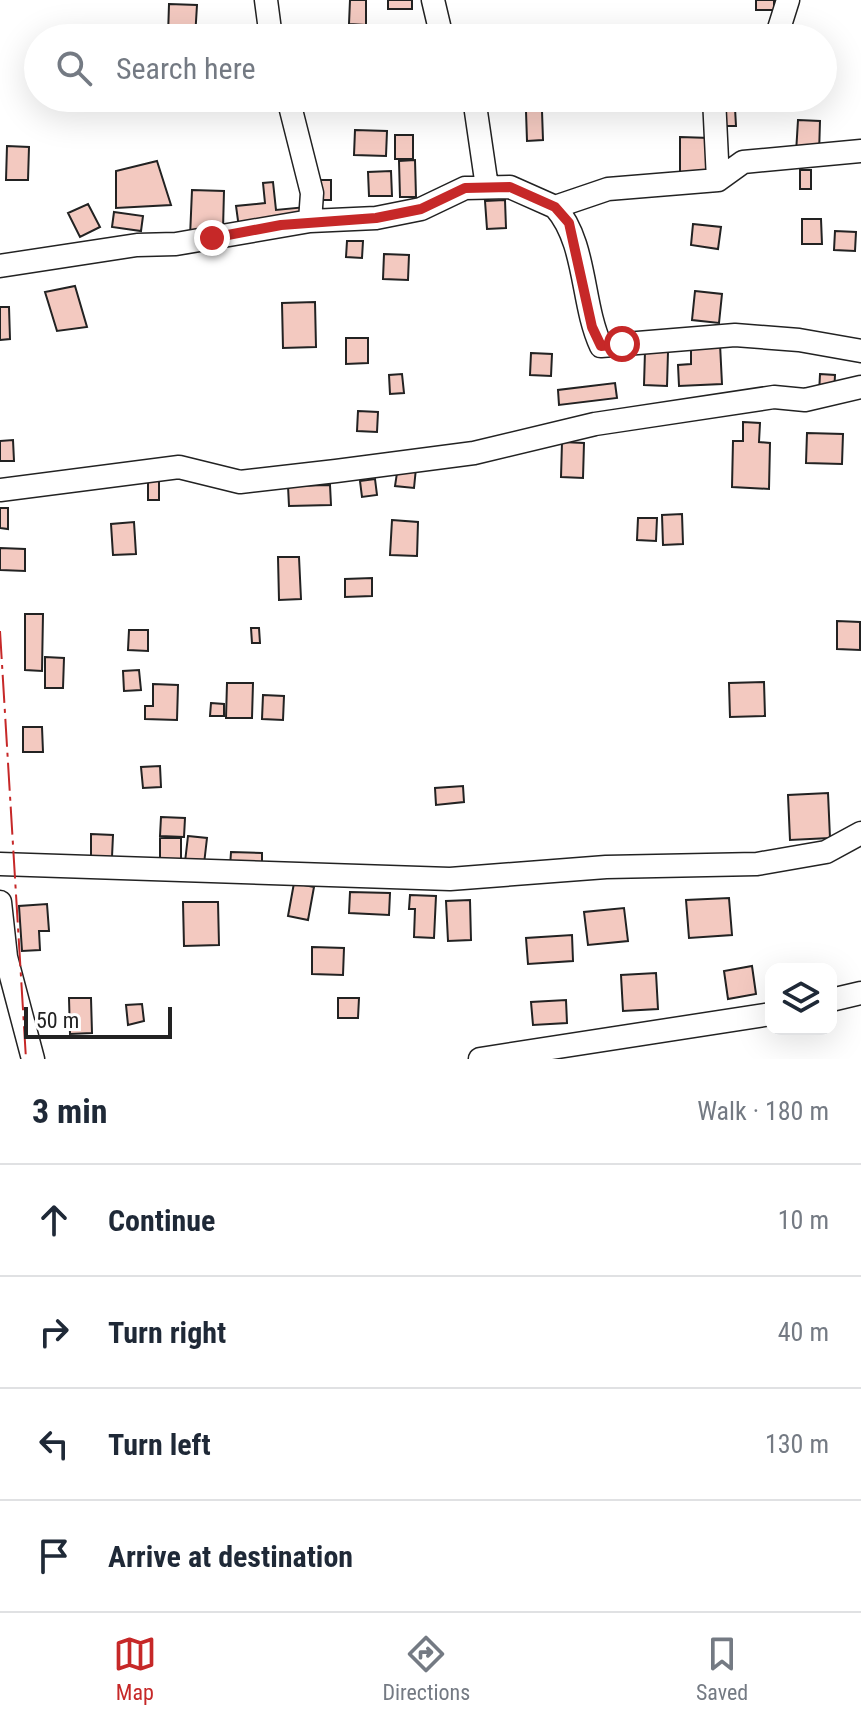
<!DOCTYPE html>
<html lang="en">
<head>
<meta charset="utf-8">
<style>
  :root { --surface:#fff; --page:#f2f2f3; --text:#1f2937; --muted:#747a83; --line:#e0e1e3; --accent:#c62828 }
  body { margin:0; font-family:"Roboto Condensed",sans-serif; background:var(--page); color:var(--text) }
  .controls { position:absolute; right:24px; bottom:24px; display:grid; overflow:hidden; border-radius:16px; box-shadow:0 8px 32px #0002 }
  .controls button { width:72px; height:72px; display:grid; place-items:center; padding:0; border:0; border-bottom:2px solid var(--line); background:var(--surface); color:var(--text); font:40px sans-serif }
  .scale { position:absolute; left:24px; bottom:20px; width:148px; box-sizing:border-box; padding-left:8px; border:4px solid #222; border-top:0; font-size:22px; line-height:28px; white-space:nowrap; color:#222; -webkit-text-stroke:6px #fff; paint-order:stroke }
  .stop { position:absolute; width:24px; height:24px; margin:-18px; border:6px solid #c62828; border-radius:50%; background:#fff }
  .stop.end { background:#c62828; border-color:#fff; box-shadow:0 2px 8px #0008 }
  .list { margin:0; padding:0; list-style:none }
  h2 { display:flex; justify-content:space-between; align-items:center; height:104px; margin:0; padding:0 32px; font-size:34px }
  h2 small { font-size:26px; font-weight:400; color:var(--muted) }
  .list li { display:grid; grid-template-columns:52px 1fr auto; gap:24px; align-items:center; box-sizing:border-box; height:112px; padding:0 32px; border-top:2px solid var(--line) }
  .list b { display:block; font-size:30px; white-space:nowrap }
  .list em { font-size:26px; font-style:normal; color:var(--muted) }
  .icon { flex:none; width:44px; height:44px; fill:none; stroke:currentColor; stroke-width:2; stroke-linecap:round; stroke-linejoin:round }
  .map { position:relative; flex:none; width:861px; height:1059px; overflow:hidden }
  .search { position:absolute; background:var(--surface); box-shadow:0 8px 32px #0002; left:24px; right:24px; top:24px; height:88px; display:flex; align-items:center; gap:20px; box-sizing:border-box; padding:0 28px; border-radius:44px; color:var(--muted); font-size:30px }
  .sheet { height:552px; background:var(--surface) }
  nav { display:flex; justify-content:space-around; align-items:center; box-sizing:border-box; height:112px; border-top:2px solid var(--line); background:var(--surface); font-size:22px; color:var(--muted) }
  nav a { display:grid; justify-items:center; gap:4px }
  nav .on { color:var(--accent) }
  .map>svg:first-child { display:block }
  .building { fill:#f3c9c0; stroke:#222; stroke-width:2 }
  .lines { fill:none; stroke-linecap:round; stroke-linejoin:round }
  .minor-casing { stroke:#222; stroke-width:25 }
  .minor { stroke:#fff; stroke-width:22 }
  .power { stroke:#c62828; stroke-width:2; stroke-dasharray:28 6 4 6; stroke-linecap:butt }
  .route { stroke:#c62828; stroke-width:10 }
</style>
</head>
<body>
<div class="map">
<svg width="861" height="1059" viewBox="0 0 861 1059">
  <rect width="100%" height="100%" fill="#fff"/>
  <path class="building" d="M350,0H366V25L349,24Z
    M388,0H412V9H388Z
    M756,0H774V10H756Z
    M169,4L197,5L195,38L168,36Z
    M669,25V38H650L649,26Z
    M291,27L311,29L310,38H290Z
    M735,108L736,126H718L717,109Z
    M526,111H542L543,140L527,141Z
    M798,120L820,121L819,154L796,153Z
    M355,130L387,131L386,156L354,155Z
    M395,135H413V159H395Z
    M680,137L710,138V179H680Z
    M7,146L29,147L28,180H6Z
    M415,160L416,197H400L399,161Z
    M157,161L171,205L116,208V171Z
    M800,170H811V189H800Z
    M391,171L392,196H369L368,172Z
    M315,180H331V200H315Z
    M273,182L276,210L306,207L307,220L239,228L236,206L265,203L263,183Z
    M192,190L224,191L223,229L190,237Z
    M505,200L506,228L487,229L485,201Z
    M88,204L100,227L80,237L68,213Z
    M114,212L143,216L141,231L112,227Z
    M802,219H821L822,244H802Z
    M693,224L721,227L718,249L691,245Z
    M835,231L856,232L855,251L834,250Z
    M347,241H363L362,258L346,257Z
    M384,254L409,255L408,280L383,279Z
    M75,286L87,327L57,331L45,292Z
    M695,291L722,294L719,323L692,320Z
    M315,302L316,347L283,348L282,303Z
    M0,307H9L10,339L0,340Z
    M346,338H368V363L346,364Z
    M720,344L722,384L679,386L678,365L691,364V345Z
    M645,351L668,352L667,386L644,385Z
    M531,353L552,354L551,376L530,375Z
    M402,374L404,393L390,394L389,375Z
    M820,374L835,375L834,395L819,394Z
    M615,383L617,398L559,405L558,390Z
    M358,411L378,412L377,432L357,431Z
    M743,422L760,423L759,442L770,443L769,489L732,487L733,441H743Z
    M807,433L843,434L842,464L806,463Z
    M13,440L14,461H0V441Z
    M562,442L584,443L583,478L561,477Z
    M398,466L416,468L414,488L395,486Z
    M148,476H159V500H148Z
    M375,479L377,495L362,497L360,481Z
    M330,485L331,505L289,506L288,486Z
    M0,508H8V529L0,528Z
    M682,514L683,544L663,545L662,515Z
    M638,518H657L656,541L637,540Z
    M392,520L418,522L417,556L390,555Z
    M134,522L136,554L113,555L111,524Z
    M0,548L25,549V571L0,570Z
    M278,557H299L301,599L279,600Z
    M372,578V596L345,597V579Z
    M25,614H43L42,671L25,670Z
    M837,621L860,622V650L837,649Z
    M251,628H259L260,643H252Z
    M129,630H148V651L128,650Z
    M45,657L64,658L63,688H45Z
    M139,670L141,690L124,691L123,671Z
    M764,682L765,716L730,717L729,683Z
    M227,683H253L252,718H226Z
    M153,684L178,685L177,720L145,719V706H153Z
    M263,695L284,696L283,720L262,719Z
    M211,703L224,704V716H210Z
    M23,727H42L43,752H23Z
    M160,766L161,787L143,788L141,767Z
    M463,786L464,802L436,805L435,788Z
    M828,793L830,838L790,840L788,795Z
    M161,817L185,818L184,837L160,836Z
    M91,834L113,835L112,857H91Z
    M188,836L207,838L204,864L185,862Z
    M160,838H181V859H160Z
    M231,852L262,853V868L230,867Z
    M294,883L314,887L308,920L288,916Z
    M350,892L390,893L389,915L349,913Z
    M410,895L436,896L434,938L414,937L415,909H409Z
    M729,898L732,935L689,938L686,900Z
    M470,900L471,940L448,941L446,901Z
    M183,902H218L219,945L184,946Z
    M47,904L49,931H39L40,950L22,951L19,906Z
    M624,908L628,941L588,945L584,912Z
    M572,935L573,961L528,964L526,938Z
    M312,947L344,948L343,975L312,974Z
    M752,966L756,994L728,999L724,971Z
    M656,973L658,1009L623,1011L621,975Z
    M69,998H91L92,1033L70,1034Z
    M338,998H359L358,1018H338Z
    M566,1000L567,1023L533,1025L531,1002Z
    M142,1004L144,1021L128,1025L126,1005Z"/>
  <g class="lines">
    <g class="minor-casing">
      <path id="minor" d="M266,0L271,38
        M433,0L442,38
        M776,38L788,0
        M474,98L487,187
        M714,98L718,180
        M555,207C587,243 581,303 601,346L735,335L799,340L861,351
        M310,221L376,218L421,209L465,188L510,187L555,207L608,189L718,180L743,162L861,151
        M0,266L137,245L176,244L310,221L312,193L288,98
        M0,490L179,467L240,482L336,471L474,453L595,424L774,397L805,400L861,387
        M0,864L450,879L606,867L757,864L826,852L861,833
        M0,902L6,957L33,1059
        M831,1000L861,993
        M480,1059L771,1014"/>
    </g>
    <use href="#minor" class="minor"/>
    <path class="power" d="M0,631L26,1059"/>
  </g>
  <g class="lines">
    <path class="route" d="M212,238L281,225L376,218L421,209L465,188L510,187L555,207L569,223L592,327L601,346L622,344"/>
  </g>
</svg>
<div class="controls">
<button><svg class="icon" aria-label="layers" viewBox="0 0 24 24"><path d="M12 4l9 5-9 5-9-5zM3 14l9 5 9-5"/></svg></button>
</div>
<div class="scale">50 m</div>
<div class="stop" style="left:622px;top:344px"></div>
<div class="stop end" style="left:212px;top:238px"></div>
<div class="search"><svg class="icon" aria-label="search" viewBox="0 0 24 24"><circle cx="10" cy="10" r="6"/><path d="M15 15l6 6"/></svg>Search here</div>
</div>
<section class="sheet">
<h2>3 min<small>Walk · 180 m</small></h2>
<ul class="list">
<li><svg class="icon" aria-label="ahead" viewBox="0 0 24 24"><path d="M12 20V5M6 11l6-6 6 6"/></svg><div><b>Continue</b></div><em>10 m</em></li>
<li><svg class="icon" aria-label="right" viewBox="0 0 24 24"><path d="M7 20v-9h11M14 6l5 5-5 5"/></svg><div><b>Turn right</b></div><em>40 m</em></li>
<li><svg class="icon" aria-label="left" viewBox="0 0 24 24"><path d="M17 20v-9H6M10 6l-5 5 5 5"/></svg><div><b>Turn left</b></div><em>130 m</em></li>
<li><svg class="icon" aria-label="arrive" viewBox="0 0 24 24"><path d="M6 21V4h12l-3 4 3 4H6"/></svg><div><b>Arrive at destination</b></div></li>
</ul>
</section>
<nav>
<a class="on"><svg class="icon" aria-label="map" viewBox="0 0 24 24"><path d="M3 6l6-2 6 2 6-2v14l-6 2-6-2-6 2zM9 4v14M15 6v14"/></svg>Map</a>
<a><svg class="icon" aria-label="directions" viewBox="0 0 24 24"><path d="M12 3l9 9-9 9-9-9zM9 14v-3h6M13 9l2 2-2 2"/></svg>Directions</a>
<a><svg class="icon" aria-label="saved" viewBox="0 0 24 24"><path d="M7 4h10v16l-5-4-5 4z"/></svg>Saved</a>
</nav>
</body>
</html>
